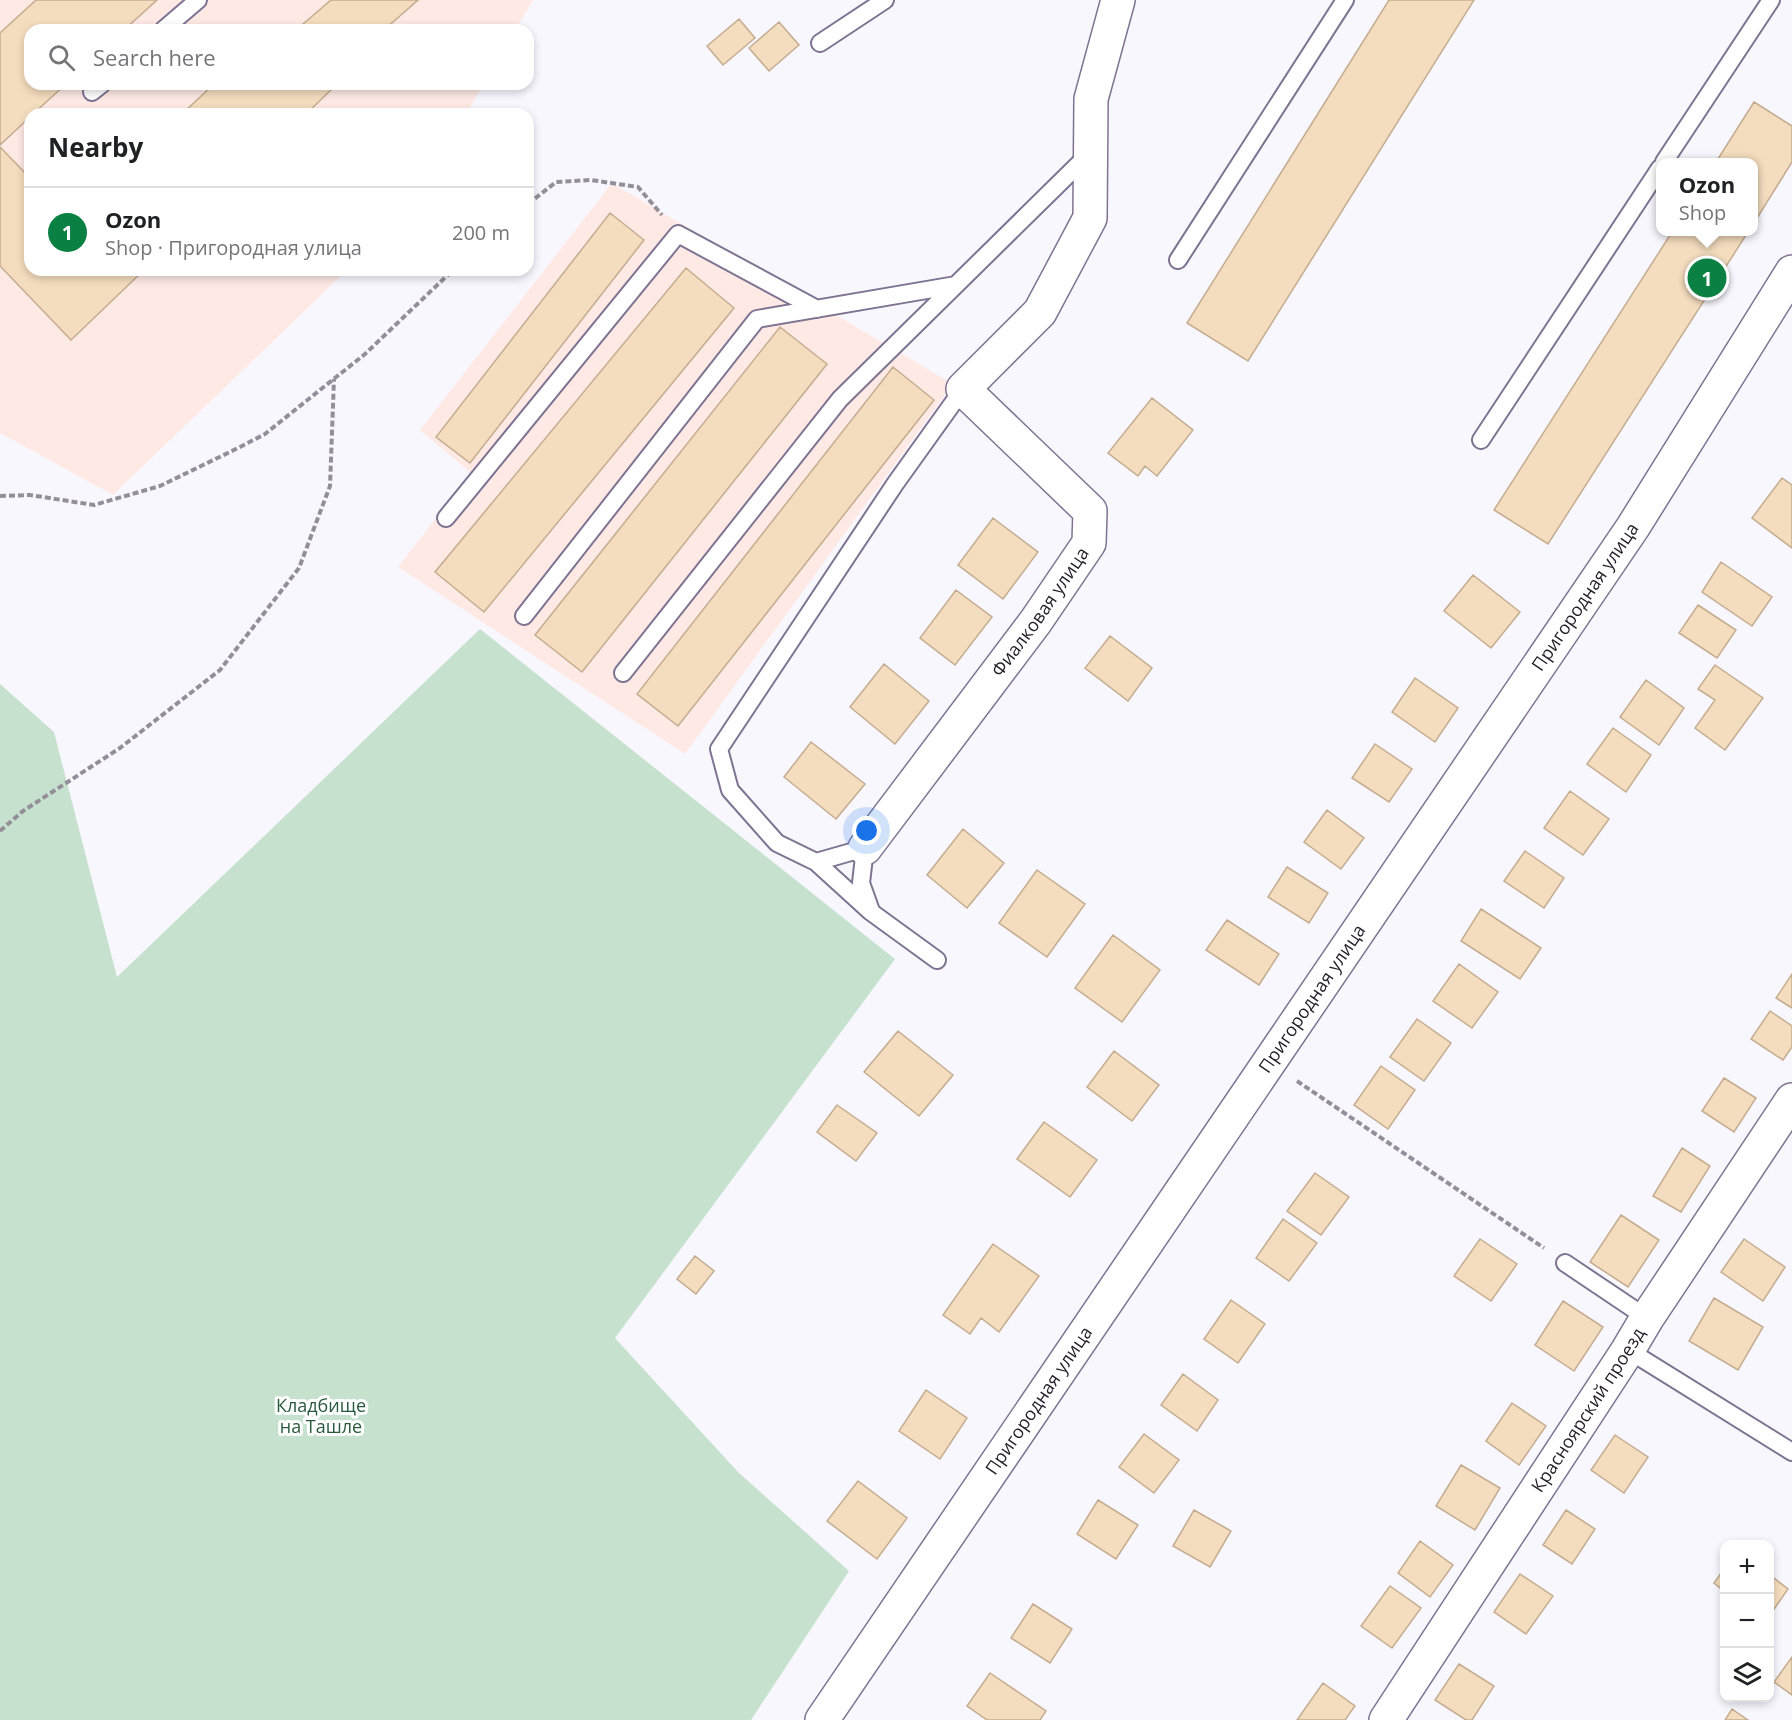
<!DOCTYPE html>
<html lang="en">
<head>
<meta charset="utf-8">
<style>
  :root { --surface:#fff; --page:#f6f6f6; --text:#202124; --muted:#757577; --line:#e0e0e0; --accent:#0b8043 }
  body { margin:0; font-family:"Open Sans",sans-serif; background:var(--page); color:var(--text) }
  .controls { position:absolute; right:18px; bottom:18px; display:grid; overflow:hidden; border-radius:12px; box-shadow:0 3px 9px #0003 }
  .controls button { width:54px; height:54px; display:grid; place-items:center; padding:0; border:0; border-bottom:2px solid var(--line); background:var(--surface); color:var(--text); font:30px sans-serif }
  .you { position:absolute; left:867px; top:831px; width:21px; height:21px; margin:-15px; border:4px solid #fff; border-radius:50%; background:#1a73e8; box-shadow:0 0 0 9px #1a73e833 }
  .badge { display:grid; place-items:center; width:39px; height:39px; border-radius:50%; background:var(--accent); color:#fff; font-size:20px; font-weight:700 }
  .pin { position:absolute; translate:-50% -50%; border:3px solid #fff; box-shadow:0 2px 6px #0006 }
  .popup { position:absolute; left:1656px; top:158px; width:102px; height:78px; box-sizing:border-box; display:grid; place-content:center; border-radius:12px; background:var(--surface); filter:drop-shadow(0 2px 4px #0005); font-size:20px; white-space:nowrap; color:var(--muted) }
  .popup b { font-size:22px; color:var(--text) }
  .popup::after { content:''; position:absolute; left:50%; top:100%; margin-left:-12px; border:12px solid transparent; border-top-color:var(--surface) }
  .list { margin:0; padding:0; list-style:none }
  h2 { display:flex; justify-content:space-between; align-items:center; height:78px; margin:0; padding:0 24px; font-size:26px }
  h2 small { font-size:20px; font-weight:400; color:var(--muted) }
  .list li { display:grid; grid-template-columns:39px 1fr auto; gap:18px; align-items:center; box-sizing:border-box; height:90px; padding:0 24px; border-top:2px solid var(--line) }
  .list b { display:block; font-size:22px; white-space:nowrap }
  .list p { margin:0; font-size:20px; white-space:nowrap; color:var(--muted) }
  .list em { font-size:20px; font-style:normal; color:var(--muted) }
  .icon { flex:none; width:33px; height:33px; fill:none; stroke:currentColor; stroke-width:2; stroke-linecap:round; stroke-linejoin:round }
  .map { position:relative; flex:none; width:1792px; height:1720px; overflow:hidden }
  .search { position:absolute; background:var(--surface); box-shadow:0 3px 9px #0003; left:24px; top:24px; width:510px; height:66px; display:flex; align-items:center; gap:15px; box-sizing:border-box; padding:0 21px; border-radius:18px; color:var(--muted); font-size:22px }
  .panel { position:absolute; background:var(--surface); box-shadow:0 3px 9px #0003; left:24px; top:108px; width:510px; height:168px; border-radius:18px }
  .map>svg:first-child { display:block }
  .industrial { fill:#fee9e5 }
  .green { fill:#c6e2cf }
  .building { fill:#f4dcbe; stroke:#c3ac8f; stroke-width:1.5 }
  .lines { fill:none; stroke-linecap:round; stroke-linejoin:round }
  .lane-casing { stroke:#7e7492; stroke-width:20 }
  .street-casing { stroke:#7e7492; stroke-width:36 }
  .path { stroke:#928f99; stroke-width:4; stroke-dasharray:6 3; stroke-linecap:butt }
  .lane { stroke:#fff; stroke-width:16 }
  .street { stroke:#fff; stroke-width:33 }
  .labels { text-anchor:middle; stroke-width:6; stroke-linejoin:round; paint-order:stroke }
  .street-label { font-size:18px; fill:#221e2a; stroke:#fff }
  .park-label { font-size:18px; fill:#295a3d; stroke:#fff }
</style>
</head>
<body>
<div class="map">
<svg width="1792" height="1720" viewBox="0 0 1792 1720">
  <rect width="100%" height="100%" fill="#f9f7fe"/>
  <path class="industrial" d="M0,0H533L515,30H30V84H484L466,114H30V270H347L113,495L0,433Z
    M612,183L953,384L685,754L398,567L471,473L420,430Z"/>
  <path class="green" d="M480,629L895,959L615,1338L738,1472L849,1571L751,1720H0V684L54,732L117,977Z"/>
  <path class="building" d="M36,0H157L124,30H30V84H66L33,114H30V117L0,145V33Z
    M331,0H418L384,30H296Z
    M1389,0H1474L1248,361L1187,323Z
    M739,19L755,38L723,65L707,46Z
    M779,22L799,45L769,71L749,48Z
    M214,84H327L332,89L306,114H182Z
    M1754,102L1792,126V162L1754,223V162H1716Z
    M0,147L30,178V270H144L71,340L0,266Z
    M610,213L644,240L470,463L436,437Z
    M1672,232H1748L1548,544L1494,510Z
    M686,268L734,308L484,612L435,572Z
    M780,327L827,364L582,672L535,635Z
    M893,367L934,400L678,726L637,694Z
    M1152,398L1193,430L1157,476L1145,466L1138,476L1108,453Z
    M1782,478L1792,485V548L1752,518Z
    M993,518L1038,552L1003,599L958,565Z
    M1721,562L1772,597L1752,626L1702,592Z
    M1473,575L1520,612L1491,648L1444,611Z
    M956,590L992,617L955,665L920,638Z
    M1698,605L1736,630L1717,658L1679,633Z
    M1110,636L1152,668L1128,701L1085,668Z
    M884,664L929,701L895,744L850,707Z
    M1715,665L1763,698L1725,750L1695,728L1715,700L1698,689Z
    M1415,678L1458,708L1435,742L1392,712Z
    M1646,680L1684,708L1659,745L1620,717Z
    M1613,728L1651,755L1626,792L1587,764Z
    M811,742L865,784L836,819L784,777Z
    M1375,744L1412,769L1389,802L1352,778Z
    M1570,791L1609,819L1583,855L1544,828Z
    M1327,810L1364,838L1341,869L1304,842Z
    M963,829L1004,863L967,908L927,875Z
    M1525,851L1564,878L1544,908L1504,881Z
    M1287,867L1328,893L1309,923L1268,897Z
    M1037,870L1085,904L1047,957L999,923Z
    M1481,909L1541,948L1520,979L1461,941Z
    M1227,920L1279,954L1259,985L1206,950Z
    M1113,935L1160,970L1122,1022L1075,988Z
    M1459,964L1498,992L1472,1028L1433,1001Z
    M1792,974V1008L1776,998Z
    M1770,1011L1792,1026V1047L1783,1060L1751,1039Z
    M1417,1019L1451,1043L1424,1081L1390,1057Z
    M898,1031L953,1075L919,1116L864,1072Z
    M1114,1051L1159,1085L1132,1121L1087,1087Z
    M1381,1066L1415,1090L1388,1129L1354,1105Z
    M1724,1078L1756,1098L1734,1132L1702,1111Z
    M837,1105L877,1133L856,1161L817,1132Z
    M1044,1122L1097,1160L1070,1197L1017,1159Z
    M1682,1148L1710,1166L1681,1212L1653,1196Z
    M1315,1173L1349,1197L1321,1235L1287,1211Z
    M1621,1215L1659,1240L1628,1287L1590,1262Z
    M1283,1219L1317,1243L1289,1281L1256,1258Z
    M1480,1239L1517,1264L1491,1301L1454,1276Z
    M1744,1239L1785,1267L1763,1301L1721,1272Z
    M993,1244L1039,1276L999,1332L981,1318L970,1334L943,1315Z
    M695,1256L714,1271L696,1294L677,1279Z
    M1714,1298L1763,1327L1738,1370L1689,1341Z
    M1231,1300L1265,1324L1238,1363L1204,1339Z
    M1563,1301L1603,1327L1574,1371L1535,1345Z
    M1183,1374L1218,1400L1197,1431L1161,1405Z
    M926,1390L967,1418L940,1459L899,1431Z
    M1512,1403L1546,1426L1519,1465L1486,1441Z
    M1144,1434L1179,1460L1154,1493L1119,1467Z
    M1615,1435L1648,1457L1624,1493L1591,1470Z
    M1461,1465L1500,1488L1475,1530L1436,1506Z
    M858,1481L907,1518L877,1559L827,1521Z
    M1098,1500L1138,1525L1116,1559L1077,1534Z
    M1194,1510L1231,1531L1210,1567L1173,1546Z
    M1566,1510L1595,1529L1572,1564L1543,1545Z
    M1420,1541L1453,1565L1430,1597L1398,1573Z
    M1724,1569V1591L1714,1583Z
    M1520,1574L1553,1596L1526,1634L1494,1612Z
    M1770,1575L1788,1589L1770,1615Z
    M1390,1586L1421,1608L1392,1648L1361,1626Z
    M1033,1604L1072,1629L1050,1663L1011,1638Z
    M1792,1657V1695L1774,1682Z
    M1459,1664L1494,1686L1472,1720H1466L1435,1700Z
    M990,1673L1046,1711L1040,1720H987L967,1706Z
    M1323,1683L1355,1706L1345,1720H1297Z
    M1732,1709L1748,1720H1725Z"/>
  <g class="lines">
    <g class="lane-casing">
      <path id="lane" d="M163,30L198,0
        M820,43L885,0
        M92,92L102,84
        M1664,162L1771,0
        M1178,260L1345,0
        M1481,440L1660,168
        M446,518L678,234L817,309
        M524,616L757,319L956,285
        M623,673L840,399L1089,154
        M816,862L865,848L861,883L871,911
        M937,960L871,912L816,862L777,843L730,790L719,749L895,484L963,389
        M1565,1263L1647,1318
        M1628,1350L1792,1452"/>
    </g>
    <g class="street-casing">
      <g id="street">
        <path id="s1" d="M865,848L1036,621L1089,543L1090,511L963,389L1040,312L1090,218L1091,99L1118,0"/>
        <path id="s2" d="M822,1720L1633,527L1792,272"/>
        <path id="s3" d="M1386,1720L1628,1350L1647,1318L1792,1100"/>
      </g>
    </g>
    <path class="path" d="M528,204L556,182L591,180L638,187L662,215
      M0,496L30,495L94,505L160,486L238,448L265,434L365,354L453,270
      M0,831L23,811L120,748L220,670L299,568L330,486L334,379
      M1297,1081L1544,1248"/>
    <use href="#lane" class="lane"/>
    <use href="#street" class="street"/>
  </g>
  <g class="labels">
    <g class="street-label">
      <text dy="6" stroke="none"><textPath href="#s2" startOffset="1358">Пригородная улица</textPath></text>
      <text dy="6" stroke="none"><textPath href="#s1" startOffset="294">Фиалковая улица</textPath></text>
      <text dy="6" stroke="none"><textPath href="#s2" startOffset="872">Пригородная улица</textPath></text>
      <text dy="6" stroke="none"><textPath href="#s2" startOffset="386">Пригородная улица</textPath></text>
      <text dy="6" stroke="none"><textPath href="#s3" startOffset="370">Красноярский проезд</textPath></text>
    </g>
    <g class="park-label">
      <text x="321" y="1412">Кладбище<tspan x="321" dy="21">на Ташле</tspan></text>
    </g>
  </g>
</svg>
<div class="controls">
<button>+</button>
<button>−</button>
<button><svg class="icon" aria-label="layers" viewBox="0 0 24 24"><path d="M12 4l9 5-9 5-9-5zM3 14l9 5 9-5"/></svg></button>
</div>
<div class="you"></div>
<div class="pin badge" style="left:1707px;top:278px">1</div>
<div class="popup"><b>Ozon</b>Shop</div>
<div class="search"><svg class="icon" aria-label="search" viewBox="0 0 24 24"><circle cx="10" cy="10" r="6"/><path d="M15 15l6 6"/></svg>Search here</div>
<section class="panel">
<h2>Nearby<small></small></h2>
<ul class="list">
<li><span class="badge">1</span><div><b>Ozon</b><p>Shop · Пригородная улица</p></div><em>200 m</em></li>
</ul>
</section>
</div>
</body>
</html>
